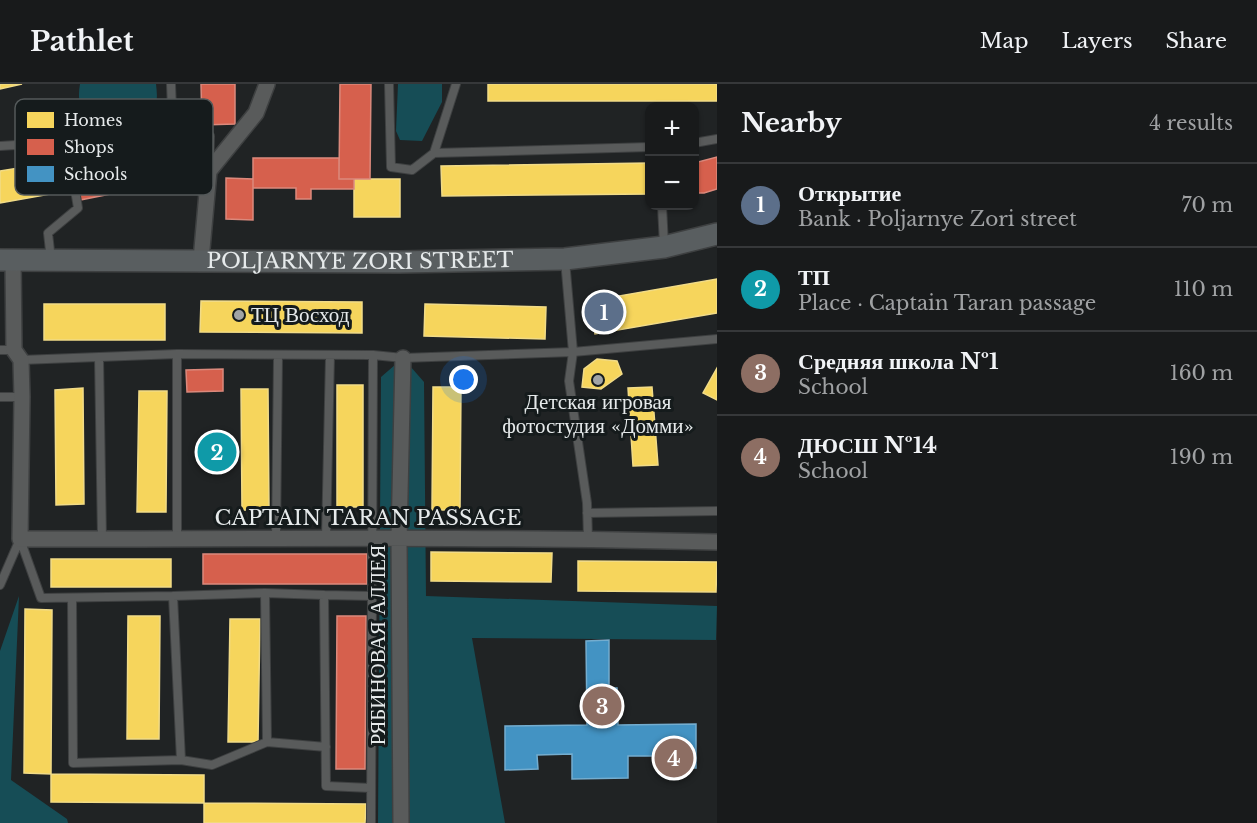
<!DOCTYPE html>
<html lang="en">
<head>
<meta charset="utf-8">
<style>
  :root { --surface:#181a1b; --page:#212324; --text:#f1f3f6; --muted:#9fa1a3; --line:#36383a; --accent:#2563eb }
  body { margin:0; font-family:"Libre Baskerville",serif; background:var(--page); color:var(--text) }
  .controls { position:absolute; right:18px; top:18px; display:grid; overflow:hidden; border-radius:12px; box-shadow:0 2px 4px #0004 }
  .controls button { width:54px; height:54px; display:grid; place-items:center; padding:0; border:0; border-bottom:2px solid var(--line); background:var(--surface); color:var(--text); font:30px sans-serif }
  .you { position:absolute; left:464px; top:296px; width:21px; height:21px; margin:-15px; border:4px solid #fff; border-radius:50%; background:#1a73e8; box-shadow:0 0 0 9px #1a73e833 }
  .badge { display:grid; place-items:center; width:39px; height:39px; border-radius:50%; background:var(--accent); color:#fff; font-size:20px; font-weight:700 }
  .pin { position:absolute; translate:-50% -50%; border:3px solid #fff; box-shadow:0 2px 6px #0006 }
  .list { margin:0; padding:0; list-style:none }
  h2 { display:flex; justify-content:space-between; align-items:center; height:78px; margin:0; padding:0 24px; font-size:26px }
  h2 small { font-size:20px; font-weight:400; color:var(--muted) }
  .list li { display:grid; grid-template-columns:39px 1fr auto; gap:18px; align-items:center; box-sizing:border-box; height:84px; padding:0 24px; border-top:2px solid var(--line) }
  .list b { display:block; font-size:22px; white-space:nowrap }
  .list p { margin:0; font-size:20px; white-space:nowrap; color:var(--muted) }
  .list em { font-size:20px; font-style:normal; color:var(--muted) }
  .map { position:relative; flex:none; width:717px; height:739px; overflow:hidden }
  header { display:flex; align-items:center; gap:36px; box-sizing:border-box; height:84px; padding:0 30px; background:var(--surface); border-bottom:2px solid var(--line) }
  header strong { font-size:28px }
  nav { display:flex; gap:33px; margin-inline-start:auto; font-size:21px }
  main { display:flex }
  aside { flex:1; background:var(--surface) }
  .map>svg:first-child { display:block }
  .green { fill:#164d56 }
  .homes { fill:#f6d55c; stroke:#f1db87; stroke-width:1.5 }
  .shops { fill:#d6604d; stroke:#db897c; stroke-width:1.5 }
  .schools { fill:#4393c3; stroke:#74adcf; stroke-width:1.5 }
  .lines { fill:none; stroke-linecap:round; stroke-linejoin:round }
  .lane-casing { stroke:#3e4041; stroke-width:10 }
  .street-casing { stroke:#3e4041; stroke-width:18 }
  .secondary-casing { stroke:#3e4041; stroke-width:24 }
  .lane { stroke:#595b5b; stroke-width:8 }
  .street { stroke:#595b5b; stroke-width:15 }
  .secondary { stroke:#595e60; stroke-width:21 }
  .poi-dot { fill:#a1a4a5; stroke:#151b1c; stroke-width:2 }
  .labels { text-anchor:middle; stroke-width:6; stroke-linejoin:round; paint-order:stroke }
  .street-label { font-size:21px; fill:#e6eaeb; stroke:#151b1c }
  .poi-label { font-size:21px; fill:#e6eaeb; stroke:#151b1c; text-anchor:start }
  .key { fill:#151b1c; stroke:#54595a; stroke-width:1.5 }
  .key-label { font-size:16px; fill:#e6eaeb }
</style>
</head>
<body>
<header>
<strong>Pathlet</strong>
<nav><a>Map</a><a>Layers</a><a>Share</a></nav>
</header>
<main>
<div class="map">
<svg width="717" height="739" viewBox="0 0 717 739">
  <rect width="100%" height="100%" fill="#202324"/>
  <path class="green" d="M80,0H156C157,10 159,20 150,27L88,30C78,23 78,12 80,0Z
    M398,0H442V18L422,57L400,56L396,47Z
    M403,274L424,298L426,512L717,522L716,556L472,554L505,739H378L381,293Z
    M19,512L11,696L67,735L68,739H0V567Z"/>
  <path class="homes" d="M0,0H22L0,5Z
    M488,0H717V17H488Z
    M68,76L73,106L0,119V87Z
    M650,79V110L442,112L441,82Z
    M354,95H400V133H354Z
    M717,195V229L595,250L590,217Z
    M201,217L362,218V249L200,248Z
    M44,220H165V256H44Z
    M425,220L546,223L545,255L424,252Z
    M597,275L617,277L622,290L601,305L582,303L584,285Z
    M717,284V316L703,309Z
    M337,301H363V423H337Z
    M433,303H461L460,426H432Z
    M652,303L658,381L633,382L628,304Z
    M83,304L84,420L56,421L55,306Z
    M241,305H268L269,426H242Z
    M139,307H167L166,428H137Z
    M211,361H223L222,376H211Z
    M431,468L552,469L551,498L431,497Z
    M51,475H171V503H51Z
    M578,477L717,478L716,508L578,507Z
    M25,525L52,526L51,690L24,689Z
    M128,532H160L159,655H127Z
    M230,535H260L258,658H228Z
    M51,690L204,691V719L51,718Z
    M204,719L366,720L365,739H204Z"/>
  <path class="shops" d="M201,0H235V40L202,41Z
    M340,0H371L370,95H339Z
    M185,62L191,94L80,116L73,84Z
    M717,73V105L704,109H694V79Z
    M253,74H339V95H354V105H311V115H296V104H253Z
    M226,94L253,95V136L226,135Z
    M223,285V307L187,308L186,286Z
    M203,470H367V500H203Z
    M337,532H366L365,685H336Z"/>
  <path class="schools" d="M609,556V604H617L618,641L696,640V684H664V672H628V694L572,695V670L537,671L538,685L505,686V642L587,641L586,557Z"/>
  <g class="lines">
    <g class="lane-casing">
      <path id="lane" d="M171,0L173,51
        M389,0L391,83L412,86L434,69L650,63
        M694,59L717,55
        M0,62L173,51L210,52L209,84
        M434,69L456,0
        M662,122L664,161
        M51,176L48,149L78,124L67,58
        M0,266H14
        M177,270V455
        M99,273L102,455
        M21,276L177,270L373,271
        M0,313H22
        M587,429L717,427
        M276,454L278,272
        M326,454L330,272
        M20,455L41,514L173,512L181,676L212,681L267,658L265,509L324,511
        M588,455L587,419L569,297L573,268L717,255
        M0,501L20,455
        M173,512L265,509
        M72,514L73,679L181,676
        M267,658L326,663
        M371,704L326,702L324,511L373,512
        M371,739L373,271L403,274L573,268L565,176"/>
    </g>
    <g class="street-casing">
      <path id="street" d="M13,176L14,266L21,276L22,313L20,455C252,455 485,452 717,458
        M201,176L209,87L256,29L267,0
        M401,739L399,455L403,274"/>
    </g>
    <g class="secondary-casing">
      <g id="secondary">
        <path id="s1" d="M0,176L399,178L565,175L664,163L717,150"/>
      </g>
    </g>
    <use href="#lane" class="lane"/>
    <use href="#street" class="street"/>
    <use href="#secondary" class="secondary"/>
  </g>
  <g class="poi-dot">
    <circle cx="239" cy="231" r="6"/>
    <circle cx="598" cy="296" r="6"/>
  </g>
  <g class="labels">
    <g class="street-label">
      <text dy="7" stroke="none"><textPath href="#s1" startOffset="360">POLJARNYE ZORI STREET</textPath></text>
      <text x="368" y="441">CAPTAIN TARAN PASSAGE</text>
      <text transform="translate(378 561) rotate(-90)" y="7">РЯБИНОВАЯ АЛЛЕЯ</text>
    </g>
    <g class="poi-label">
      <text x="251" y="238">ТЦ Восход</text>
      <text x="598" y="325" text-anchor="middle">Детская игровая<tspan x="598" dy="24">фотостудия «Домми»</tspan></text>
    </g>
  </g>
  <rect x="15" y="15" width="198" height="96" rx="9" class="key"/>
  <rect x="27" y="28" width="27" height="16" fill="#f6d55c"/>
  <rect x="27" y="55" width="27" height="16" fill="#d6604d"/>
  <rect x="27" y="82" width="27" height="16" fill="#4393c3"/>
  <g class="key-label">
    <text x="64" y="42">Homes</text>
    <text x="64" y="69">Shops</text>
    <text x="64" y="96">Schools</text>
  </g>
</svg>
<div class="controls">
<button>+</button>
<button>−</button>
</div>
<div class="you"></div>
<div class="pin badge" style="left:604px;top:228px;background:#5c6f8a">1</div>
<div class="pin badge" style="left:217px;top:368px;background:#0f9aa8">2</div>
<div class="pin badge" style="left:602px;top:622px;background:#8d6e63">3</div>
<div class="pin badge" style="left:674px;top:674px;background:#8d6e63">4</div>
</div>
<aside>
<h2>Nearby<small>4 results</small></h2>
<ul class="list">
<li><span class="badge" style="background:#5c6f8a">1</span><div><b>Открытие</b><p>Bank · Poljarnye Zori street</p></div><em>70 m</em></li>
<li><span class="badge" style="background:#0f9aa8">2</span><div><b>ТП</b><p>Place · Captain Taran passage</p></div><em>110 m</em></li>
<li><span class="badge" style="background:#8d6e63">3</span><div><b>Средняя школа №1</b><p>School</p></div><em>160 m</em></li>
<li><span class="badge" style="background:#8d6e63">4</span><div><b>ДЮСШ №14</b><p>School</p></div><em>190 m</em></li>
</ul>
</aside>
</main>
</body>
</html>
